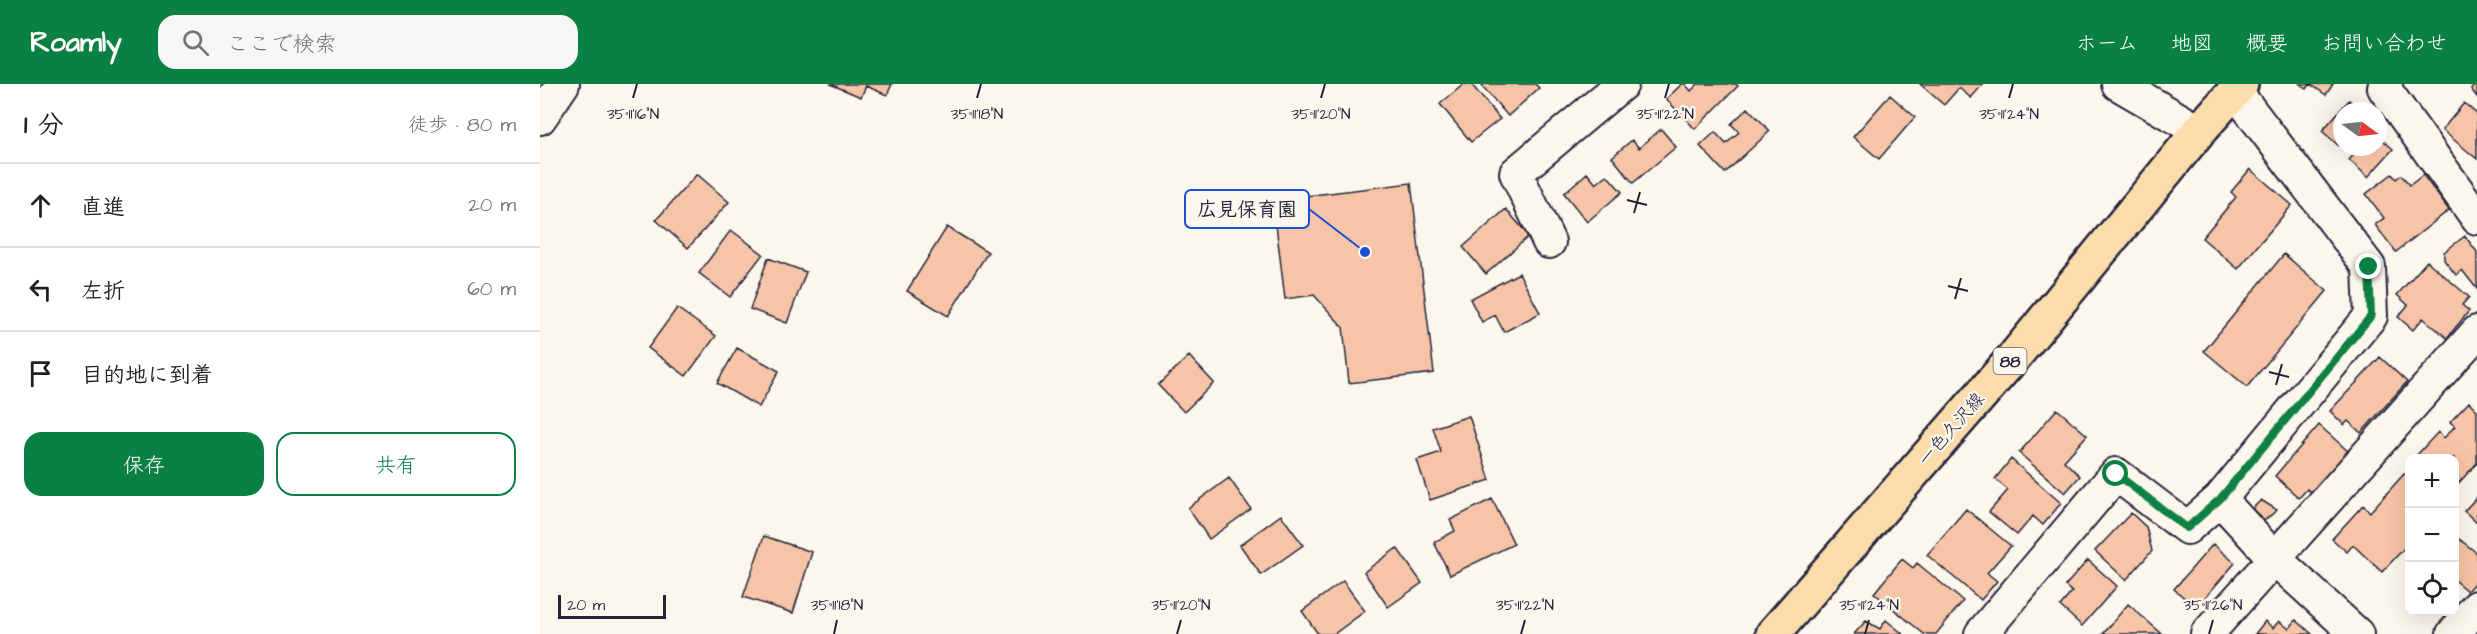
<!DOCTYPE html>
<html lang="ja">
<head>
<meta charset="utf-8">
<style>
  :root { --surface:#fff; --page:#f6f6f6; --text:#202124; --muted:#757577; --line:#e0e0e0; --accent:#0b8043 }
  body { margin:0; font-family:"Architects Daughter","Klee One",sans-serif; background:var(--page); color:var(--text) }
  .controls { position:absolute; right:18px; bottom:18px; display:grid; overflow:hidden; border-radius:12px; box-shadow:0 6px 24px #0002 }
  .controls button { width:54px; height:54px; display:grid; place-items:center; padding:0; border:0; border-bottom:2px solid var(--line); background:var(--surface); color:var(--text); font:30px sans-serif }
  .compass { position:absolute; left:1793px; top:18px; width:54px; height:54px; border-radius:50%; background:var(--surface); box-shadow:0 6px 24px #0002; rotate:105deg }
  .scale { position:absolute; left:18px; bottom:15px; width:108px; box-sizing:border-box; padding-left:6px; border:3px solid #22223b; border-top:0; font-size:16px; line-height:21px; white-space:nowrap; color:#22223b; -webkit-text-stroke:4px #fbf7ec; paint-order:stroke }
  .stop { position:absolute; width:18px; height:18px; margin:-14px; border:4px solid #0b8043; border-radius:50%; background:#fff }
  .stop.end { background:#0b8043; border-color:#fff; box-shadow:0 2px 6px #0008 }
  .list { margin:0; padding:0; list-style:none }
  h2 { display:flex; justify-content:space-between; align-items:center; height:78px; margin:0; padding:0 24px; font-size:26px }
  h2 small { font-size:20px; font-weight:400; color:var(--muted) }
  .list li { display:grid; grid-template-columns:39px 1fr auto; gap:18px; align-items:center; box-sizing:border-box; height:84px; padding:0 24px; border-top:2px solid var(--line) }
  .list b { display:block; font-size:22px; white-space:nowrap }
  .list em { font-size:20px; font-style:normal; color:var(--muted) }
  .actions { display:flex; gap:12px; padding:18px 24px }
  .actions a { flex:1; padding:14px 0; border:2px solid var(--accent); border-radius:18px; text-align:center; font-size:21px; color:var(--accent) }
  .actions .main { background:var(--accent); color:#fff }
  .icon { flex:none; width:33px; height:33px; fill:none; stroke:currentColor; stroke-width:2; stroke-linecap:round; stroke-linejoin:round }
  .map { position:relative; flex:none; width:1937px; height:550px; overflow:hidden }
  header { display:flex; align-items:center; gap:36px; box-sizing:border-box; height:84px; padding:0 30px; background:var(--accent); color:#fff }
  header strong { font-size:28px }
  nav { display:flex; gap:33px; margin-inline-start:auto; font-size:21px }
  .search { width:420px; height:54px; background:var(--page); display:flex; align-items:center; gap:15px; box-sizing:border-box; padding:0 21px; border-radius:18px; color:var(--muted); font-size:22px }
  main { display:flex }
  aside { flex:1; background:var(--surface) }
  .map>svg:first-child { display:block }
  .building { fill:#f6c4a6; stroke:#22223b; stroke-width:1.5 }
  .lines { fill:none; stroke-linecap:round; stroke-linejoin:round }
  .minor-casing { stroke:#22223b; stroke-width:36 }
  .primary-casing { stroke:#22223b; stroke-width:38 }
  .minor { stroke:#fbf7ec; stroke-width:32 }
  .primary { stroke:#faddab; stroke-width:33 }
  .route { stroke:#0b8043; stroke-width:8 }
  .ticks { fill:none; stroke:#22223b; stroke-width:2 }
  .labels { text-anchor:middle; stroke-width:4.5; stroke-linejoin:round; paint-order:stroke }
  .shield { fill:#fbf7ec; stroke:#636270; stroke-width:1.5 }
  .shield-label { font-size:16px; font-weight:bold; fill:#22223b }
  .street-label { font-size:18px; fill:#22223b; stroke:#fbf7ec }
  .ticks-label { font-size:15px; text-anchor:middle; fill:#22223b; stroke:#fbf7ec; stroke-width:4.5; stroke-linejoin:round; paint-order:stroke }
  .leader { fill:none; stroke:#1d4ed8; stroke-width:2 }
  .callout-dot { fill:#1d4ed8; stroke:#fbf7ec; stroke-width:2 }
  .callout { fill:#fbf7ec; stroke:#1d4ed8; stroke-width:2 }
  .callout-label { font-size:20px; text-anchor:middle; font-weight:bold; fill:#22223b }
</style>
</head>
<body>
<header>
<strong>Roamly</strong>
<div class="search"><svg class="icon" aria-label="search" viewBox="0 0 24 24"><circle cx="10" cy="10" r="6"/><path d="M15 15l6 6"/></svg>ここで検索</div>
<nav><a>ホーム</a><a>地図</a><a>概要</a><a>お問い合わせ</a></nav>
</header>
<main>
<aside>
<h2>1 分<small>徒歩 · 80 m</small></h2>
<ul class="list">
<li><svg class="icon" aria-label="ahead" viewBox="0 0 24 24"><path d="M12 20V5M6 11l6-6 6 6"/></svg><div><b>直進</b></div><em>20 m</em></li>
<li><svg class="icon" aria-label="left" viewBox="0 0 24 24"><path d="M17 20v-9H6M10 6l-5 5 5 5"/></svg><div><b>左折</b></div><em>60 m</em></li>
<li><svg class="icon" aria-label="arrive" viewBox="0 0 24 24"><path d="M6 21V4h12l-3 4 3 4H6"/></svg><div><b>目的地に到着</b></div></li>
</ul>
<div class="actions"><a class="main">保存</a><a>共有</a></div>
</aside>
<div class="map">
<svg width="1937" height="550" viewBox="0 0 1937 550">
  <rect width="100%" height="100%" fill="#fbf7ec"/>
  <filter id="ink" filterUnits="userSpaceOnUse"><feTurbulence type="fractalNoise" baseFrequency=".0167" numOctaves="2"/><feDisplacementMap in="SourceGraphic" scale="12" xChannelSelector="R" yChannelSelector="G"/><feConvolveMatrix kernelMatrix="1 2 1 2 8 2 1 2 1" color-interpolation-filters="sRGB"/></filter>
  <g filter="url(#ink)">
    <path class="building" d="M290,0H352L347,11L326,2L321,13Z
      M924,0H931L960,35L931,58L900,20Z
      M945,0H995L999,4L968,32L942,2Z
      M1142,0H1145L1151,7L1158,0H1196L1198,2L1155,45L1126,15Z
      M1380,0H1443L1431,14L1419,4L1404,21Z
      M1760,0H1793L1786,11L1770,0L1767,5Z
      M1937,0V13L1931,5Z
      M1350,11L1375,33L1339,75L1313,53Z
      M1809,16L1821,27H1802V59L1799,62L1782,47Z
      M1924,19L1937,30V75L1902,46Z
      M1208,24L1230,47L1185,89L1160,62L1175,48L1186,60L1199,48L1191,40Z
      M1121,45L1136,63L1093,99L1072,73L1092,56L1099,64Z
      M1838,52L1853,65L1828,93L1809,76L1821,63H1838Z
      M1710,85L1752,121L1698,185L1662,154L1696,113L1691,108Z
      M1047,89L1056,100L1067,91L1082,108L1047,138L1024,109Z
      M157,90L189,118L148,164L116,136Z
      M1852,90L1856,95L1861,91L1870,101L1883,91L1909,126L1856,168L1835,141L1844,134L1826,110Z
      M871,99L894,289L809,299L803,243L774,211L745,215L733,116Z
      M966,125L989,152L946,190L923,163Z
      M407,143L448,168L408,232L367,207Z
      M191,146L223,170L190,213L159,189Z
      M1925,152L1937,168V205L1922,186L1916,191L1904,176V168Z
      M1744,170L1787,207L1707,303L1664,267Z
      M228,174L266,188L247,239L210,225Z
      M1887,177L1929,213L1922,221L1929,227L1907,254L1883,234L1873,246L1858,233L1868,221L1857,211Z
      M979,189L1000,229L964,248L955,231L942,238L930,215Z
      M137,224L176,252L146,292L108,264Z
      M197,264L239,287L219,323L177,299Z
      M649,272L674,299L644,328L618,301Z
      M1840,273L1867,298L1821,349L1808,337L1804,341L1790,327Z
      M1929,318L1937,326V379L1914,404V374L1875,373L1898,348L1904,354L1915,342L1910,338Z
      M1517,325L1547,351L1524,377L1540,392L1525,409L1479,369Z
      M929,332L950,396L890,416L877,376L901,368L893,344Z
      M1779,341L1809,368L1772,409L1767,405L1759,414L1735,392Z
      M1471,375L1521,419L1503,441L1493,432L1477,451L1449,428L1468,406L1455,395Z
      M1864,390L1870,394V458L1842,488L1813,461L1807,468L1792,455L1823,421L1830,428Z
      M689,394L711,425L669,455L648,424Z
      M1937,413V439L1924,427Z
      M952,415L974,460L910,491L894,458L915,447L910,436Z
      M1721,416L1737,426L1724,437L1713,424Z
      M1426,425L1471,462L1447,489L1457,497L1441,516L1387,471Z
      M1591,429L1606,443L1612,467L1586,496L1555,467Z
      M741,431L763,461L721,491L700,461Z
      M1914,451L1937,469V496L1927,507L1914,496Z
      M224,452L272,468L253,529L203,513Z
      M1673,460L1695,479L1656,524L1634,505Z
      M857,464L882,499L848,523L824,488Z
      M1362,475L1373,484L1377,479L1423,517L1396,550H1384L1334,509Z
      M1548,476L1577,502L1542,542L1520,522L1532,508L1525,502Z
      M803,497L825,527L794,550H778L762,527Z
      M1588,520L1622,550H1563Z
      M1346,536L1363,550H1314L1326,537L1340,545Z
      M1756,536L1772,550H1715L1725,537L1733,544L1739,537L1749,545Z"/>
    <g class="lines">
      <g class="minor-casing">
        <path id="minor" d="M1578,0L1659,47
          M1846,0L1844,4L1937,134
          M1696,8L1829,183L1831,232L1680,415L1735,475L1817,550
          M0,34L23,0
          M1009,158L976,89L1082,0
          M1441,550L1576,390L1647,444L1680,415
          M1667,550L1937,248
          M1913,550L1937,523"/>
      </g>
      <g class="primary-casing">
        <path id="primary" d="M1233,550L1474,273L1659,47L1701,0"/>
      </g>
      <use href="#minor" class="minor"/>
      <use href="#primary" class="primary"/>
    </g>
  </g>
  <g class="lines" filter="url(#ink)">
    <path class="route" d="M1576,390L1647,444L1680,415L1831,232L1829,183"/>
  </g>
  <path class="ticks" d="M93,14L97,0M437,14L441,0M781,14L785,0M1125,14L1129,0M1469,14L1473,0M1087,116L1107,121M1094,129L1100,108M1408,202L1428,207M1415,215L1421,194M1729,288L1749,293M1736,301L1742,280M294,550L297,536M637,550L641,536M981,550L985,536M1325,550L1329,536M1669,550L1673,536"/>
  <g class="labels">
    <rect class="shield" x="1453.5" y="264" width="33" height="26" rx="4.5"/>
    <g class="shield-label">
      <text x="1470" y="283">88</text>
    </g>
    <g class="street-label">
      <text transform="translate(1411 345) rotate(-49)" y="6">一色久沢線</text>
    </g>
  </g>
  <g class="ticks-label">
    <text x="93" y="35">35°11'16"N</text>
    <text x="437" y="35">35°11'18"N</text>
    <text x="781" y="35">35°11'20"N</text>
    <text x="1125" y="35">35°11'22"N</text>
    <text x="1469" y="35">35°11'24"N</text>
    <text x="297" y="526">35°11'18"N</text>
    <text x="641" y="526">35°11'20"N</text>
    <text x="985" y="526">35°11'22"N</text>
    <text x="1329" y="526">35°11'24"N</text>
    <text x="1673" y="526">35°11'26"N</text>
  </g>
  <path class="leader" d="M825 168L769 125"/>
  <circle class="callout-dot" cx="825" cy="168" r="6"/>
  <rect class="callout" x="645" y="106" width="124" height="38" rx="6"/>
  <g class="callout-label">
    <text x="707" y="132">広見保育園</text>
  </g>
</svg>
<div class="controls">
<button>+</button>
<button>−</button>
<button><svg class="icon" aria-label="locate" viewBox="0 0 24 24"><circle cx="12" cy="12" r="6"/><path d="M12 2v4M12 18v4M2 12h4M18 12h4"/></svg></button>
</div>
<svg class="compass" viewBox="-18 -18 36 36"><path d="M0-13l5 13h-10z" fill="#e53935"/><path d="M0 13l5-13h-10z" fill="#757577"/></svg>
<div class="scale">20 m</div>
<div class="stop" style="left:1576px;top:390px"></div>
<div class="stop end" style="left:1829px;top:183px"></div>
</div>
</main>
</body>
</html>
